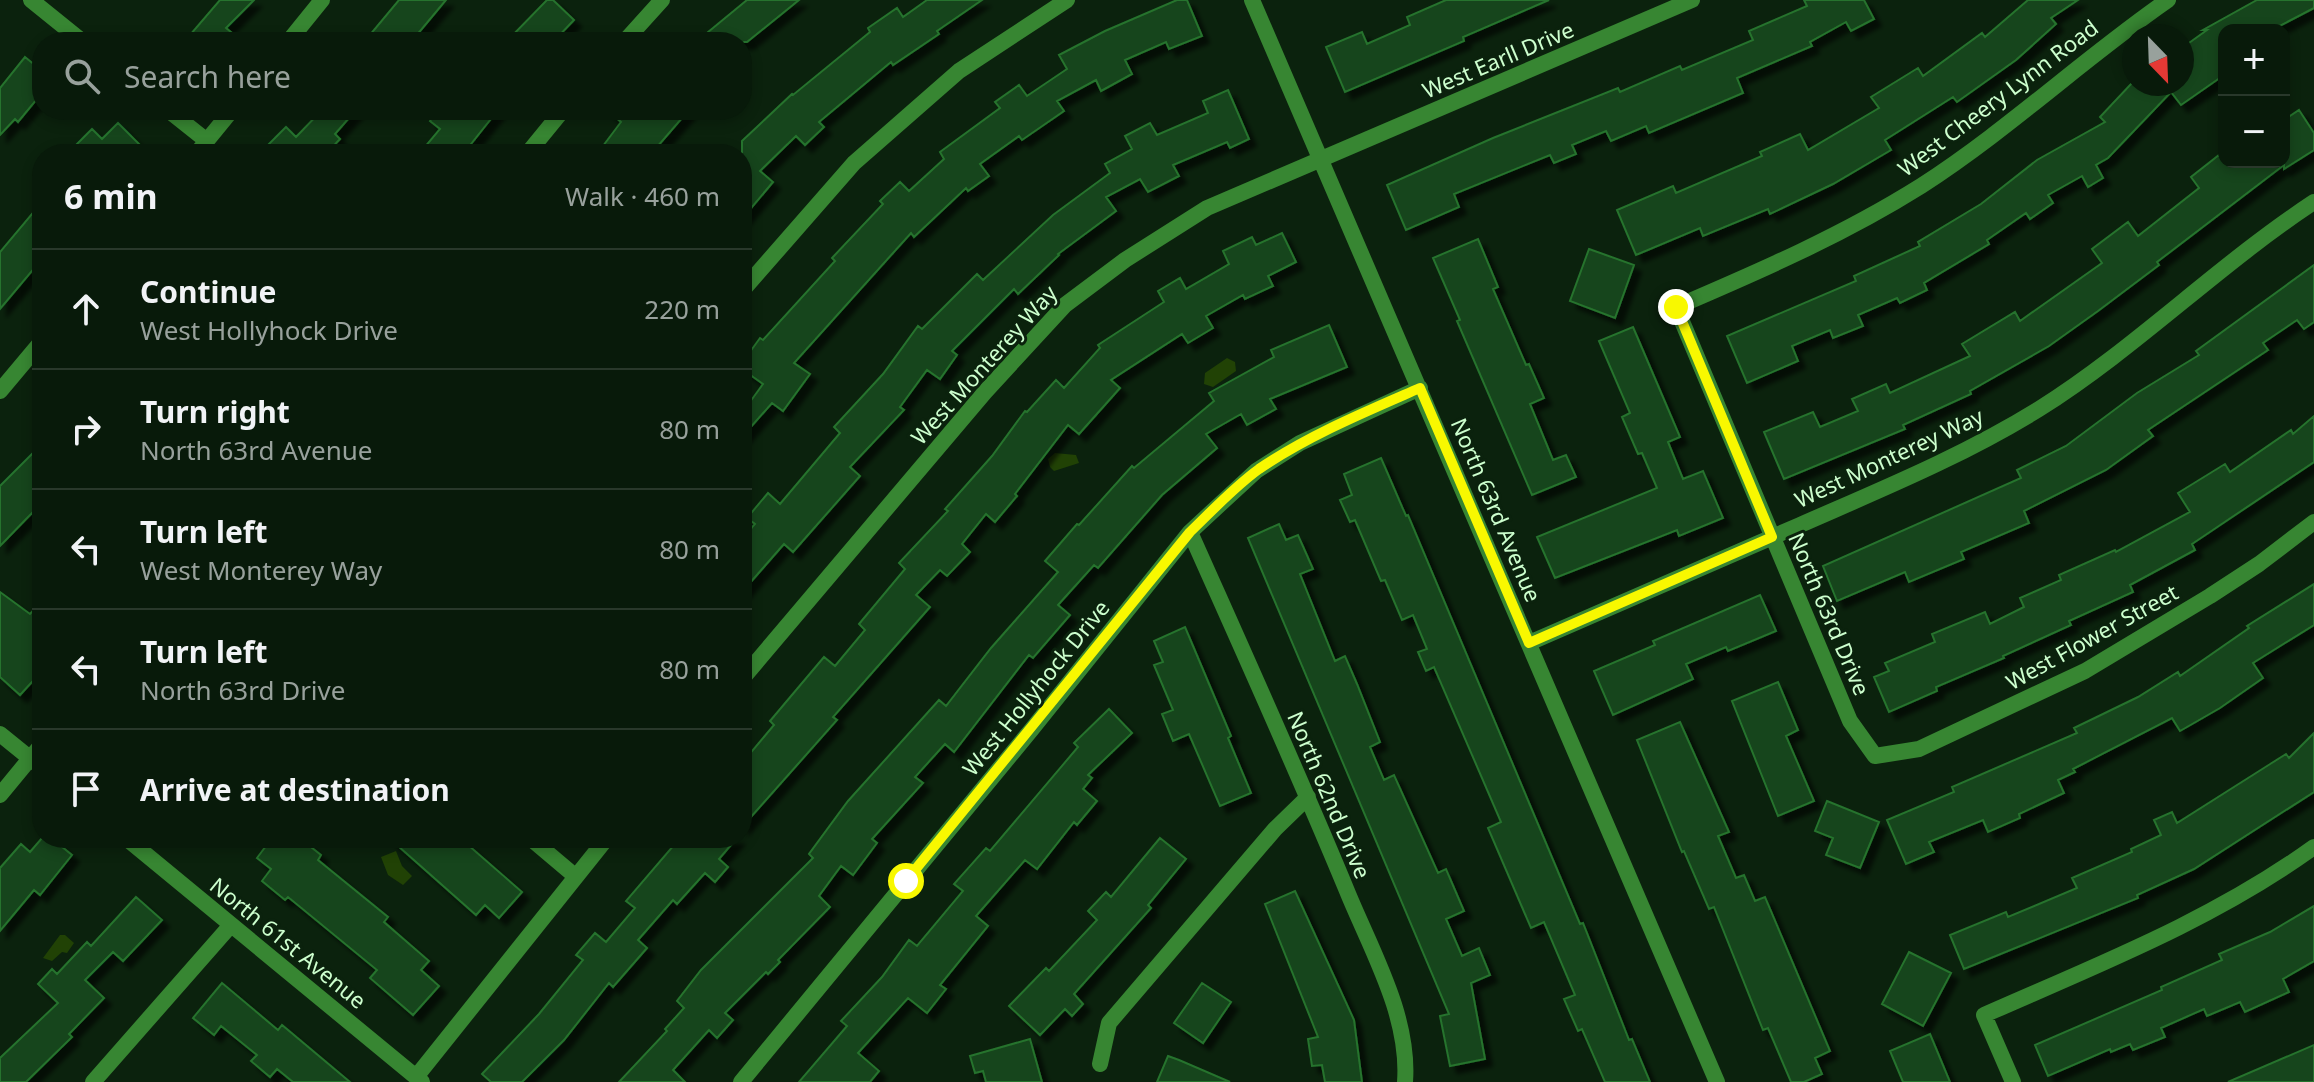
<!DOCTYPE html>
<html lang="en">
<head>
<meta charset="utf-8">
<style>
  :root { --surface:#081a0a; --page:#112313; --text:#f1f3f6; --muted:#98a19c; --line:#29382b }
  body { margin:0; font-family:"Noto Sans",sans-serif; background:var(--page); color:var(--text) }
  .controls { position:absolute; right:24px; top:24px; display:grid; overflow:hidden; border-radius:16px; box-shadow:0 4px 12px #0003 }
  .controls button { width:72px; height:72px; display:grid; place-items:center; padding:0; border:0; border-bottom:2px solid var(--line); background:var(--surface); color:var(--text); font:40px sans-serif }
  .compass { position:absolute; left:2122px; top:24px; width:72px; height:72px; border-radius:50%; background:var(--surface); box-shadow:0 4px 12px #0003; rotate:157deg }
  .stop { position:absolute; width:24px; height:24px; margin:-18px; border:6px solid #f8f800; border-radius:50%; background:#fff }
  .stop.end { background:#f8f800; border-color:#fff; box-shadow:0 2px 8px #0008 }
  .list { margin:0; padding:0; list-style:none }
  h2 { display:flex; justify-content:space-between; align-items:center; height:104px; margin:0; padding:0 32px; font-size:34px }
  h2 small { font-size:26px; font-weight:400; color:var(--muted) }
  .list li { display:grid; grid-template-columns:52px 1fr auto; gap:24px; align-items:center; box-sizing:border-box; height:120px; padding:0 32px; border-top:2px solid var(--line) }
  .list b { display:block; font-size:30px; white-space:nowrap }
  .list p { margin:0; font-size:26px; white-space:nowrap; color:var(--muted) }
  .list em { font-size:26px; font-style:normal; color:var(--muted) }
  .icon { flex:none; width:44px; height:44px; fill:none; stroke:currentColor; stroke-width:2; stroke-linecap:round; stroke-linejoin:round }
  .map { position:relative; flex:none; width:2314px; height:1082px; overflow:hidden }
  .search { position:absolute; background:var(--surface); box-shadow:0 4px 12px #0003; left:32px; top:32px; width:720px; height:88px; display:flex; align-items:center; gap:20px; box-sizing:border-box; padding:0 28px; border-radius:32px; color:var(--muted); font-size:30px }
  .panel { position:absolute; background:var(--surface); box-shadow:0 4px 12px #0003; left:32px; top:144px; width:720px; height:704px; border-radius:32px }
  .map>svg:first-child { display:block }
  .water { fill:#214205 }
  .building { fill:#16451b; stroke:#26732d; stroke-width:2; filter:url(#shadow) }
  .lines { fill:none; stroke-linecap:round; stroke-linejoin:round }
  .street { stroke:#378632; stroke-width:16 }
  .route { stroke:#f8f800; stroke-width:10 }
  .labels { text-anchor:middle; stroke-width:6; stroke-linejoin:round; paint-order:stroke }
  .street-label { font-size:22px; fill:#cdffce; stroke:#0b220d }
</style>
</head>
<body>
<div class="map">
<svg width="2314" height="1082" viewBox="0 0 2314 1082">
  <defs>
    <filter id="shadow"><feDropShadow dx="7" dy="7" stdDeviation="2" flood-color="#0009"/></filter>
  </defs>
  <rect width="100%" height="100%" fill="#0b220d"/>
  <path class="water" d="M1227,358L1235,362L1236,371L1213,387L1204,384L1205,373Z
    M1055,453L1076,455L1079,463L1054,471L1050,467L1048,459Z
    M396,851L402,866L412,876L403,885L388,875L381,857Z
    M60,935H65L74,943L67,953L62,952L52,961L43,958Z"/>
  <path class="building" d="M220,0H254L226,28L243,42H184Z
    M399,0H446L411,42H364Z
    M547,0H553L574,20L553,42H506Z
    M747,0H799L747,42H696Z
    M927,0H982L937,31L939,34L893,65L891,62L819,122L824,127L805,145L796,136L760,171L773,182L742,219V141L792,94L793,95L870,32L868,28L897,8L903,17Z
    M1177,0H1187L1202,36L1169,49L1166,42L1125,60L1132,74L1101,91L1096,80L1057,101L1064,111L1022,140L1019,136L980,164L989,176L968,191L966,188L914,237L911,233L794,363L810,374L783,411L772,403L742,437V413L763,384L742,369V363L760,338L763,340L835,261L832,258L883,204L880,201L900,182L909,191L944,159L940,152L1000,108L995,102L1019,85L1027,96L1067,69L1059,55L1105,31Z
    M1446,0H1549L1463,37L1464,41L1345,92L1326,47L1362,32L1367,44L1410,25L1407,17Z
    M1804,0H1864L1874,19L1851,31L1846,22L1810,42L1812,46L1737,78L1743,93L1649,133L1646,126L1611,141L1606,131L1572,145L1576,154L1554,163L1550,155L1454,194L1459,207L1406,230L1387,185L1493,138L1618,88L1620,92L1680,66L1682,70L1753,40L1749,31L1807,6Z
    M2028,0H2078L2051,18L2056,24L2016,60L1957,102L1953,97L1885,140L1891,150L1833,184L1770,214L1768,209L1703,236L1700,228L1636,255L1617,210L1673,186L1676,193L1762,156L1760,152L1800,134L1808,150L1879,108L1871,97L1918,68L1923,76L1982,33L1985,37Z
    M2257,0H2314V8L2272,30H2224V75L2181,105L2171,92L2108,158L2096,165L2103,178L2088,187L2082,176L2048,195L2053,203L2030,219L2026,213L1987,240L1989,244L1924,283L1927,290L1900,303L1897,298L1858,315L1863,326L1833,338L1830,330L1792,346L1798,361L1747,383L1727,336L1856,281L1854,276L1920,246L1918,242L1981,204L2037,160L2105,122L2100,117L2131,84H2182V48L2207,30H2203Z
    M25,57L42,71V93L18,122L15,119L0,135V88Z
    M1228,90L1249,139L1230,148L1227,142L1173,165L1179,176L1148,192L1140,179L1106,197L1116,211L1058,254L1059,255L1018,294L1014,289L952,351L957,355L940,379L927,370L900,407L904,410L850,467L860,476L793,552L784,544L742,592V539L755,524L747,518L768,493L780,504L840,433L834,427L883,374L918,326L922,329L977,274L983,280L1053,215L1110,173L1105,164L1132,149L1125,136L1150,123L1157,135L1208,113L1203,101Z
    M322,110H356L335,134L340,139L326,154H280L269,144L286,127L296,137Z
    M438,110H498L463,154H419L440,129L430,121Z
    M607,110H689L651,154H597L621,122Z
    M2299,110L2314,133V150L2284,169V165L2157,262L2159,265L2098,311L2049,346L1970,391L1971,394L1903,425L1905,429L1784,479L1764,432L1813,412L1820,427L1858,411L1852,399L1886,384L1890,393L1970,356L1962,344L2015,312L2020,321L2102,263L2092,249L2128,222L2138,236L2199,188L2191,177L2219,155L2224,162H2284V120Z
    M118,123L149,154H67L92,129L102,139Z
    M42,202V259L0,309V252Z
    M1282,233L1296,262L1268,276L1273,286L1245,299L1243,295L1206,316L1213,328L1188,343L1182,334L1111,380L1120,388L1079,434L1068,425L1015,494L1017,496L995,522L986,514L962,544L970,552L947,576L940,570L916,595L930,607L833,717L837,720L742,827V763L774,725L770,721L824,657L835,666L865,630L859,624L905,569L899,563L948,511L945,509L992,456L1025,411L1027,412L1056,380L1064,388L1100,348L1098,345L1164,302L1158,291L1180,278L1186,289L1229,264L1223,251L1252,237L1256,245Z
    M1478,239L1498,287L1493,289L1526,365L1529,364L1544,398L1530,404L1537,421L1553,460L1566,455L1576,477L1532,495L1457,321L1460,320L1433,258Z
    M1589,249L1634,265L1615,318L1570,301Z
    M2314,265V322L2304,329L2297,320L2263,343L2268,350L2148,430L2153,436L2106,470L2024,511L2029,523L1961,552L1964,559L1909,582L1905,572L1837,601L1823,566L2021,478L2017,470L2066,446L2137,393L2199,355L2196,351Z
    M1329,325L1347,367L1270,399L1276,409L1247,425L1241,414L1206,434L1217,448L1162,495L1098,568L1094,565L1058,605L1070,615L1033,658L1029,655L954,752L945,744L915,777L923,783L872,839L877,843L853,875L841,866L819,896L830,907L778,960L780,962L768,974L766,972L725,1013L733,1020L717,1038L709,1030L673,1070L685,1082H619L667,1031L665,1029L684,1008L677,1001L701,970L813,858L809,854L848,801L939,700L946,706L991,648L1058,572L1045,561L1077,524L1079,525L1132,466L1134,468L1214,401L1209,393L1274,357L1271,350Z
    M1633,327L1680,437L1668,442L1683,479L1703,471L1723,518L1679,536L1677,530L1555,578L1537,537L1657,488L1642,453L1638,454L1622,417L1630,413L1599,341Z
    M2314,416V462L2192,544L2195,550L2130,585L2133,592L2069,621L2071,625L2003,656L2004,658L1936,687L1937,691L1889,712L1874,677L1889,671L1885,663L1935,642L1932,634L1985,612L1990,624L2024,607L2020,598L2061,580L2059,575L2115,550L2116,552L2190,512L2178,493L2225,464L2230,472L2291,430L2293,434Z
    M42,444V523L32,513L0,546V486Z
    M1381,458L1406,516L1408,515L1580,924L1583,923L1629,1040L1632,1039L1650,1082H1605L1582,1029L1578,1031L1564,999L1575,995L1544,922L1531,928L1488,828L1501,822L1434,667L1426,671L1418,652L1427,649L1413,615L1402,620L1385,580L1381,581L1355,520L1350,522L1340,500L1352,495L1344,474Z
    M1279,524L1286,540L1298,535L1313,569L1300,574L1335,661L1345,656L1357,684L1380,742L1370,747L1384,780L1394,775L1438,873L1446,869L1464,911L1446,919L1462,956L1479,948L1490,975L1471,983L1485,1059L1450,1066L1440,1016L1449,1014L1248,538Z
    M2314,584V625L2253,663L2263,678L2220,708L2180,731L2172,718L2073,769L2075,772L2058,780L2064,793L2019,814L2020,818L1988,832L1983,820L1929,842L1934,852L1906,864L1887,820L1954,792L1952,787L2077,733L2074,728L2138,697L2178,672L2180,676L2249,628L2247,626Z
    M0,592L30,614L42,601V671L20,695L0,677Z
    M1760,595L1776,631L1728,651L1726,647L1686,664L1693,679L1613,715L1594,671L1655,645L1653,641Z
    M1185,627L1231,736L1228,738L1251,793L1220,806L1189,734L1173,741L1162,714L1173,710L1154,665L1163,662L1154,641Z
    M1778,682L1798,730L1786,736L1814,801L1778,816L1732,701Z
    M1109,709L1132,733L1088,775L1092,778L1083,789L1097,801L1077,825L1074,822L1037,869L1025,860L976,916L988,926L940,985L946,989L927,1013L908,998L858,1053L879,1071L870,1082H799L847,1026L841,1021L882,977L909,940L917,946L963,891L954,884L986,848L990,851L1078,747L1074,743Z
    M1680,722L1729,832L1718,836L1736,878L1744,875L1755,901L1765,897L1830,1051L1815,1058L1822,1074L1804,1082H1791L1768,1028L1763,1030L1714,907L1709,909L1684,851L1682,852L1637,740Z
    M2314,733V792L2194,869L2137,895L2138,898L1964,969L1950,935L2006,912L2008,917L2077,888L2072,878L2132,852L2131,849L2161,835L2154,820L2172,812L2177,823L2286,754L2289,758Z
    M1827,801L1879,822L1860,868L1826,855L1833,838L1815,831Z
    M42,838H51L72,855L40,895L34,890L0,931V868L21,844L30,852Z
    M272,838H284L296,847L302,840L321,855L318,860L388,917L384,922L429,961L421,970L439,986L413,1015L370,978L377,970L288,897L285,900L262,881L271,869L257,858Z
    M389,838H460L522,892L499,918L485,905L476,915Z
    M680,838H737L719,859L728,867L715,882L705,873L677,904L673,900L638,940L647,948L613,987L609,983L564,1040L522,1082H491L482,1074L539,1014L583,960L576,955L595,933L606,942L635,908L626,901Z
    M1160,838L1186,859L1148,905L1151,908L1074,994L1083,1004L1072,1016L1065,1009L1040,1035L1009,1006L1046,968L1049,971L1097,920L1088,911L1106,892L1111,897Z
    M1295,891L1354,1020L1362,1082H1325L1322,1065L1312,1066L1308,1039L1318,1037L1265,904Z
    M136,897L162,920L123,961L113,952L85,980L104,998L69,1034L72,1037L26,1082H0V1058L58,1003L38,984L52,969L57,974L87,942L91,946Z
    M2314,906V961L2283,979L2289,992L2245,1012L2240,1002L2207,1016L2204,1009L2161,1028L2165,1037L2133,1050L2130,1044L2111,1052L2110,1049L2048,1076L2035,1045L2162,990L2161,987L2222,960L2219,954L2270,932Z
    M1909,952L1951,973L1923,1026L1882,1004Z
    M222,983L278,1030L282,1025L350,1082H293L277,1069L270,1077L251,1061L257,1055L221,1026L214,1035L193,1018Z
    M1202,983L1231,1002L1203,1043L1174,1023Z
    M1930,1034L1950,1082H1903L1890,1051Z
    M1030,1039L1042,1082H986L983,1071L975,1073L970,1056Z
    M2314,1045V1082H2228Z
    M1168,1056L1179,1060L1230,1082H1157Z"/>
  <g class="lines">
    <path class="street" d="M31,0L83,42
      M1252,0L1717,1082
      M2168,0C2083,59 2008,130 1921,186C1843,235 1760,271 1676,307L1850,721L1875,756L1919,749L2085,671L2210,596L2259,564L2314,522
      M288,42L322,0
      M624,42L662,0
      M168,110L207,141
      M196,154L232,110
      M527,154L563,110
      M742,291L854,163L959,71L1067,0
      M0,391L42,341
      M1190,532C1243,651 1297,770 1347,891C1371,950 1410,1016 1405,1082
      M1529,643C1619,604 1709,564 1800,525C1882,489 1963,456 2039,409C2136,348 2218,265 2314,202
      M742,679L985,392L1065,305L1125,260L1207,208L1692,0
      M0,734L42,768
      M0,795L42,744
      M126,838L422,1082
      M530,838L575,876
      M1100,1064L1109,1023L1275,829L1308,797
      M416,1077L607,838
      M93,1082L231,925
      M741,1082L1032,729L1190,532L1256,471L1300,443L1420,388
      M2013,1082L1984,1015C2097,965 2213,920 2314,847"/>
  </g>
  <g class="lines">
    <path class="route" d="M906,881L1190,532C1212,511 1234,487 1259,469C1309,435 1365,412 1420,388L1529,643L1772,537L1676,307"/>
  </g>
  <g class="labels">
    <g class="street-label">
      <text transform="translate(1498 60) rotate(-23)" y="8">West Earll Drive</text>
      <text transform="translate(1998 98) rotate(-37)" y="8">West Cheery Lynn Road</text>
      <text transform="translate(984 365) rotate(-48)" y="8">West Monterey Way</text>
      <text transform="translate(1889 458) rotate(-25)" y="8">West Monterey Way</text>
      <text transform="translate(1496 510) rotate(67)" y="8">North 63rd Avenue</text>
      <text transform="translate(1829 614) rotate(67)" y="8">North 63rd Drive</text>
      <text transform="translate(2092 637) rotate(-29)" y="8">West Flower Street</text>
      <text transform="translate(1036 688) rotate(-51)" y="8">West Hollyhock Drive</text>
      <text transform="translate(1329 795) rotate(67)" y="8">North 62nd Drive</text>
      <text transform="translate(288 943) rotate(39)" y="8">North 61st Avenue</text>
    </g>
  </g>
</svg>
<div class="controls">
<button>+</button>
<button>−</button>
</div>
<svg class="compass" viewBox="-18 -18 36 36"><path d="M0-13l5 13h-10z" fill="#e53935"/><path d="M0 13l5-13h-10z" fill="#98a19c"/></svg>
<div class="stop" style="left:906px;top:881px"></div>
<div class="stop end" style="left:1676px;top:307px"></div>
<div class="search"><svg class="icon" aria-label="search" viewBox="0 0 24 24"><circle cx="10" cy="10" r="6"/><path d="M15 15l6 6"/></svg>Search here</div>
<section class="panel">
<h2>6 min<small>Walk · 460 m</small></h2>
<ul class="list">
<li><svg class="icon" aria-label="ahead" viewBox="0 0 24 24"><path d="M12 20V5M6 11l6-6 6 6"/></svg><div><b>Continue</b><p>West Hollyhock Drive</p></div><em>220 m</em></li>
<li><svg class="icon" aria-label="right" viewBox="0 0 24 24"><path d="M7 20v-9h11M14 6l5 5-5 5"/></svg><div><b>Turn right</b><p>North 63rd Avenue</p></div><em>80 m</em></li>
<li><svg class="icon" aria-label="left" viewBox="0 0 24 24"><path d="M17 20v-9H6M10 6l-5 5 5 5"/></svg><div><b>Turn left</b><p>West Monterey Way</p></div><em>80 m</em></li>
<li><svg class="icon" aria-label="left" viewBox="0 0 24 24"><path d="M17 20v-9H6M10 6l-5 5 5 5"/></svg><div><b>Turn left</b><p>North 63rd Drive</p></div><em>80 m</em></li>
<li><svg class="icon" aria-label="arrive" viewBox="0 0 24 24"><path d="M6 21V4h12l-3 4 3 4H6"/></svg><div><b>Arrive at destination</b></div></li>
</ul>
</section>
</div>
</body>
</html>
